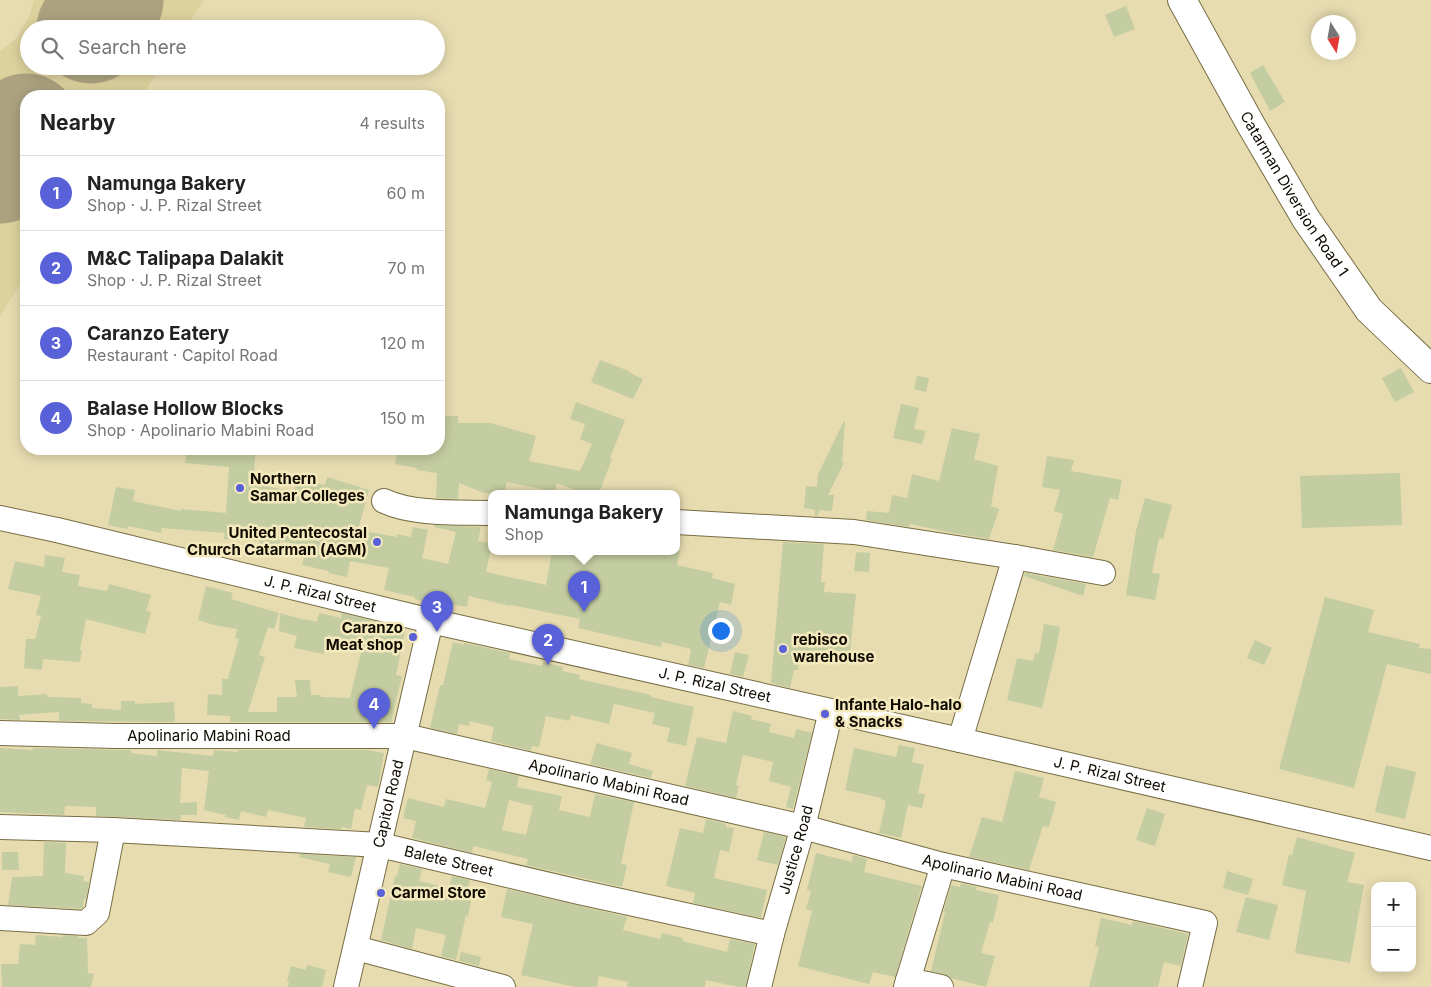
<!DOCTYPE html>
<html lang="en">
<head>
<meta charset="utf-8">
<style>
  :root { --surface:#fff; --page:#f6f6f6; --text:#222; --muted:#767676; --line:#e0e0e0; --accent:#5961d8 }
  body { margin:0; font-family:Inter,sans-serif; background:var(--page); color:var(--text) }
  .controls { position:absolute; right:15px; bottom:15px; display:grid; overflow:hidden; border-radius:10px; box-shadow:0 2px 12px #0003 }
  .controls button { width:45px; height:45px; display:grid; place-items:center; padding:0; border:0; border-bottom:1px solid var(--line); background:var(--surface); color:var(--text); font:25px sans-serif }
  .compass { position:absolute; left:1311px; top:15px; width:45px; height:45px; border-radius:50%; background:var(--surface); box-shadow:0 2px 12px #0003; rotate:169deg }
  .you { position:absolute; left:720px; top:630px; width:18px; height:18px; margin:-12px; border:4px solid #fff; border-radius:50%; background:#1a73e8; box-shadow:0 0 0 8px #1a73e833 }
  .badge { display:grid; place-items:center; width:32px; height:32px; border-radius:50%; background:var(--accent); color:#fff; font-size:16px; font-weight:700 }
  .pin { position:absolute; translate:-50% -41px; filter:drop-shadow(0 1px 2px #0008) }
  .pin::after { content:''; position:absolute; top:26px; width:18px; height:15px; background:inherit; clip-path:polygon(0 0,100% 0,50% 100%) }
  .popup { position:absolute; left:488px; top:490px; width:192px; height:65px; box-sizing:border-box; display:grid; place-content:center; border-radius:10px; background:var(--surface); filter:drop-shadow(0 1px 4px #0005); font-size:16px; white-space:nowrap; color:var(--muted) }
  .popup b { font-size:19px; color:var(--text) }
  .popup::after { content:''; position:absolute; left:50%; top:100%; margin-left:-10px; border:10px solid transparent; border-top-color:var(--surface) }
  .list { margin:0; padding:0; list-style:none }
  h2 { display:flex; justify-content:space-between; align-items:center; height:65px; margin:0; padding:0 20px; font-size:21px }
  h2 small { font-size:16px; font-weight:400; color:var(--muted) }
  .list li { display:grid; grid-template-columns:32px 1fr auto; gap:15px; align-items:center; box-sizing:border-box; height:75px; padding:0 20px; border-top:1px solid var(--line) }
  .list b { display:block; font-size:19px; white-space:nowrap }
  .list p { margin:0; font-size:16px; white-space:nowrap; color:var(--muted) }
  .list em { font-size:16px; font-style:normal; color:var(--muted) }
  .icon { flex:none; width:28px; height:28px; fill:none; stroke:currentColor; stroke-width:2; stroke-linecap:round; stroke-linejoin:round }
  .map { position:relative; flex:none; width:1431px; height:987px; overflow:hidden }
  .search { position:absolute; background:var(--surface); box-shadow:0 2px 12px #0003; left:20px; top:20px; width:425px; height:55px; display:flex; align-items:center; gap:12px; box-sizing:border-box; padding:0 18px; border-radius:28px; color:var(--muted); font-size:19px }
  .panel { position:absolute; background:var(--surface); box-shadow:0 2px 12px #0003; left:20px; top:90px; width:425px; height:365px; border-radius:20px }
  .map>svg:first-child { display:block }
  .built { fill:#ddd19d }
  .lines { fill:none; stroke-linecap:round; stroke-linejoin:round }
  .runway { stroke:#aca280; stroke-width:109 }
  .building { fill:#c4cca1; fill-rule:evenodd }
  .minor-casing { stroke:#776d45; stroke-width:26 }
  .major-casing { stroke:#776d45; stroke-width:30 }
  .minor { stroke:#fff; stroke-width:24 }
  .major { stroke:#fff; stroke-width:28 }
  .poi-dot { fill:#5961d8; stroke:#f4e9bd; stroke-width:2 }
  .labels { text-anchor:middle; stroke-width:5; stroke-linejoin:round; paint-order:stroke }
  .street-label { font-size:15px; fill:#0f0b01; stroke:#f4e9bd }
  .poi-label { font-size:15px; font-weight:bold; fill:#0f0b01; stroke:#f4e9bd; text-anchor:start }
</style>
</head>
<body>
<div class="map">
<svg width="1431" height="987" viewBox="0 0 1431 987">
  <rect width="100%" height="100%" fill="#e7dcb0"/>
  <path class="built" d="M34,0H204L185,29H29V66H161L142,96H26V275L0,316V51L16,39L30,15Z"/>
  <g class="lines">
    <path class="runway" d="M91,29L109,0
      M0,169L26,128"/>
  </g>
  <path class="building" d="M1126,6L1135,29L1114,37L1105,15Z
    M1263,65L1285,102L1270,111L1250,73Z
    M600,360L629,371L628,372L643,379L633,399L591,382Z
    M1401,368L1414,392L1395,402L1382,378Z
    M917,376L929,378L926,392L914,389Z
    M576,402L625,420L610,458L612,459L599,493H583L557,483L555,492L507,482L504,493H484L459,483L458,499L436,498L437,473L417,470V468L395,464L398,449H439V416H458V423H491L536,436L529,461L580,471L592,444L580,439L585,424L570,419Z
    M901,404L919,408L914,429L926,431L922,444L893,438Z
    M844,421H845L842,462L844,463L828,495H834L832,511L820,510L817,516H815V510L804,508L806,486L817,487L818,474Z
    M952,428L980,434L974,459L998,466L991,506L999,509L989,539L947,532L910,524L909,527L866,520L867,511L889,513L892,495L907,498L912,474L939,481Z
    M187,449H256L253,483L294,492L297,479L325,485L327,477L369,490L358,530L397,537V534L411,537L413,527L428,530L422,558L448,564L456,532L434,527V525L481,527L478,541L492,544L486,572L546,585L552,551H680L677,565L713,573L712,578L735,584L731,605L720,602L704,668L688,665L691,649L662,642L661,647L578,628L580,619L511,605L510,606L469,596L467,607L444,603L443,606L415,599V597L384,590L389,568L350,561L347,577L328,573L329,571L302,565L307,546L280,541L279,549L259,545L260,541L224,539L225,533L162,528L161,533L128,526V529L108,525L116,487L135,490L133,501L181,511V509L226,513L229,467L185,463Z
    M1047,456L1074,460L1071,471L1122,480L1118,500L1110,498L1093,557L1053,550L1063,514L1054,511L1060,490L1042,487Z
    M1400,473L1402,525L1302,528L1300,476Z
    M1145,498L1172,505L1163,539L1159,538L1152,573L1160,574L1155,600L1126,595L1136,531Z
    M783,542L824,544L821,582H825L824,592L856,594L850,652L825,650L824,658L799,656L798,670H794L790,688L771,683Z
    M856,552L870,553L869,572L854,571Z
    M45,555L65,558L62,572L80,575L78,586L107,591L109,584L151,595L146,611L151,612L145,634L86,619L80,650H82L80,662L43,659L42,670L24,668L26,639H35L41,616L36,615L41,596L8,589L15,561L44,567Z
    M1025,573L1086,584L1083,596L1024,576Z
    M206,586L233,593L231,599L279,613L274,629L268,627L259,655L265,657L248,712H277V697H297L295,680H310L311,695H321V697L350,698L362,648H360L362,643L328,635L324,654L294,648L297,636L279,631L280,613L305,620V619L317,622L319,613L341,618L342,613L401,628V630L405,631L396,675L402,676L391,722H230V716L207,715L208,694L222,695V679H228L239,639L235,638L237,629L214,625L198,620Z
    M1325,597L1374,610L1368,632L1420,644L1419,648L1431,649V674L1387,664L1354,788L1279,769Z
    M1044,624L1060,627L1057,645L1042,708L1007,700L1017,658L1033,661L1035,653L1039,654Z
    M1255,640L1272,648L1264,665L1247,658Z
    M453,642L464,645V643L510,653L509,659L542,666L543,662L563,667L562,671L580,675L579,679L651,695V697L694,707L686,746L667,742L670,728L652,724L655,713L614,704L609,724L571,715L569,721L546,716L539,747L532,746L531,751L491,741L494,727L470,721L469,726L459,724L457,734L430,728L440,685H443Z
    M735,652L749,655L743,677L730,674Z
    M18,686V696L47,694V697L81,698V703L92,704V708L121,710V701H135V704L174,702L175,722L59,721V712L19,715L20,720L0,719V687Z
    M733,711L752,716L751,719L771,724L769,732L794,738L796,729L812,733L793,809L786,807L791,787L769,781L773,762L743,755L736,785L739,786L736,798L685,786L697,737L726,743Z
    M597,743L632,753L629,764L653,771L651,778L590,764Z
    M899,745L915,748L912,762L924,765L918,793L925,794L922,808L908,805L901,838L879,833L886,801L881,799V798L845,790L854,748L896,757Z
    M0,748L33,750V748L131,750V753L157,756V750L213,756L214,750L238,752V750H368L384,753L378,787L367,785L361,810L355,809L351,829L341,827V829L306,827L304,826L306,818L268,810L266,817L241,811L239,820L225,817L226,815L204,810L209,771L182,768L180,803L197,802V815H180L181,820L96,816V807L65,806L64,815L0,812Z
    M1386,765L1416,772L1405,819L1375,812Z
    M489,769L519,776L517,787L562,796L559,810L590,817L595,794L634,802L621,864L627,865L622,887L526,865L528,859L473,846L472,853L412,838L416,821L403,818L408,798L444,807L446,799L485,808L492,782L486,780ZM509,800L533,806L526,835L502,830Z
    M1015,771L1044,778L1039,797L1056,802L1049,827L1043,826L1029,870L969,857L982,817L1002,822Z
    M1147,808L1165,814L1155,846L1136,840Z
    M706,819L726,824V827L734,828L729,852L720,850L714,878L767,890L761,917L762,918L693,903L695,893L666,886L680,828L703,833Z
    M764,832L786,837L778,865L757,860Z
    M1297,837L1355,853L1347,882L1364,885L1350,963L1295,953L1306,891L1282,885L1289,855H1292Z
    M44,842L66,843L65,873L84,876L83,881L89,882L86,899H84L83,907L81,909L8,905L12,877L43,876Z
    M2,852H18L19,870H2Z
    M816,853L852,862L853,855L867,859L864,872L922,886L895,977L873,972L869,984L798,966L812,911L806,909L811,891L807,890Z
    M300,854L356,857L351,877L328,872L330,864L299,857Z
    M400,864L422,869L419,881L449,888L452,876L470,880L466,894L472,895L468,916L466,915L456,960L441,956L446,935L416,928L412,949L381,940L395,876H397Z
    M1227,871L1253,879L1248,895L1223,888Z
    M961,883L977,887L976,890L999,895L993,923L990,922L981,953L995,956L986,987L951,978L944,974L931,971L945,912H943L944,910L951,885L960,887Z
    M507,889L627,917L623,930L660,939L662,933L683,938L682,941L727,952L730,939L755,944L746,987H738L706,980L705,987H627L628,982L599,976L597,987H575L521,975L533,924L501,917Z
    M1246,897L1278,905L1269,940L1236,932Z
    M1101,918L1132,925L1133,921L1188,934L1181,966L1164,962L1158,987H1089L1099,947L1095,946Z
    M36,935L62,937L63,935L78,936V938H87L88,973L94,974L91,987H2L1,964H18L20,944L35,945Z
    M461,952L481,957L479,966L459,961Z
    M307,965L326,970L322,987H288L289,982L287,981L291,966L306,970Z"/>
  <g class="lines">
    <g class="minor-casing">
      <g id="minor">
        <path d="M384,501C414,515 459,512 492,513"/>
        <path id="s1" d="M0,518L57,530L431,621L960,740L1431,848"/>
        <path d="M676,522L854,532L1015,557"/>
        <path id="s2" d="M0,733L116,736H405L803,827L943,865L1205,923L1190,987"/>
        <path d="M960,740L1015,557L1103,573"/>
        <path id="s3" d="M0,827L113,830L380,845L579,892L772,934"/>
        <path d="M0,918L86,923L97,913L113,830"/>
        <path d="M356,948L503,987"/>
        <path d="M908,980L941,987"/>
        <path id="s4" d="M346,987L431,621"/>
        <path id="s5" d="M759,987L772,934L803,827L831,711"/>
        <path d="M906,987L943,865"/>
      </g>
    </g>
    <g class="major-casing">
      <g id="major">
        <path id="s6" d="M1182,0L1251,125L1306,219L1369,310L1431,369"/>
      </g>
    </g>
    <use href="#minor" class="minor"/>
    <use href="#major" class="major"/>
  </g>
  <g class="poi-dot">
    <circle cx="240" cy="488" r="5"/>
    <circle cx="377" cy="542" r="5"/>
    <circle cx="413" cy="637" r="5"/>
    <circle cx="783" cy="649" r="5"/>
    <circle cx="825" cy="714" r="5"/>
    <circle cx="381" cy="893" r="5"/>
  </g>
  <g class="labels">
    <g class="street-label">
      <text dy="5" stroke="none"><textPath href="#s6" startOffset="224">Catarman Diversion Road 1</textPath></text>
      <text dy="5" stroke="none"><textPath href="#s1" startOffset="329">J. P. Rizal Street</textPath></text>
      <text dy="5" stroke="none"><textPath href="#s1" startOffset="734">J. P. Rizal Street</textPath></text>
      <text dy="5" stroke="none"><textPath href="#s2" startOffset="209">Apolinario Mabini Road</textPath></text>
      <text dy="5" stroke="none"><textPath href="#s1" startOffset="1139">J. P. Rizal Street</textPath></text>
      <text dy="5" stroke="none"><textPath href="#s2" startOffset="614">Apolinario Mabini Road</textPath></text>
      <text dy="5" stroke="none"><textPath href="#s4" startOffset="188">Capitol Road</textPath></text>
      <text dy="5" stroke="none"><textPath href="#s5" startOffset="142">Justice Road</textPath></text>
      <text dy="5" stroke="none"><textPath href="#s3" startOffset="451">Balete Street</textPath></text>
      <text dy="5" stroke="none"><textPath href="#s2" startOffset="1019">Apolinario Mabini Road</textPath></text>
    </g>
    <g class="poi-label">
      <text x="250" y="484">Northern<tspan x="250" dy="17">Samar Colleges</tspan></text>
      <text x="367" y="538" text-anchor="end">United Pentecostal<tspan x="367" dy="17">Church Catarman (AGM)</tspan></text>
      <text x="403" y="633" text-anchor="end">Caranzo<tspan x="403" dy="17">Meat shop</tspan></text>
      <text x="793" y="645">rebisco<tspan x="793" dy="17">warehouse</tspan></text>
      <text x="835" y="710">Infante Halo-halo<tspan x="835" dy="17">&amp; Snacks</tspan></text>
      <text x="391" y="898">Carmel Store</text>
    </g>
  </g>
</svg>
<div class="controls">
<button>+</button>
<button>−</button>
</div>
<svg class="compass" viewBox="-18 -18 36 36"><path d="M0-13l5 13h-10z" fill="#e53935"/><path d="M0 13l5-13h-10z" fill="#767676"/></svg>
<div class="you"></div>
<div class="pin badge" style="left:584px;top:612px">1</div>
<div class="popup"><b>Namunga Bakery</b>Shop</div>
<div class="pin badge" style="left:548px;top:665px">2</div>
<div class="pin badge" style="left:437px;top:632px">3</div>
<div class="pin badge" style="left:374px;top:729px">4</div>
<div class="search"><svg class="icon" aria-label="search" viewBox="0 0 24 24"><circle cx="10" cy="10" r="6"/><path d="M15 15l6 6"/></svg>Search here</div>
<section class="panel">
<h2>Nearby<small>4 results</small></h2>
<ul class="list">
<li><span class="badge">1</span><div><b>Namunga Bakery</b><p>Shop · J. P. Rizal Street</p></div><em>60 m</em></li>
<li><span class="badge">2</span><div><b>M&amp;C Talipapa Dalakit</b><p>Shop · J. P. Rizal Street</p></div><em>70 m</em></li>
<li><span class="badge">3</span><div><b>Caranzo Eatery</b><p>Restaurant · Capitol Road</p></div><em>120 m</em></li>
<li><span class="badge">4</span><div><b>Balase Hollow Blocks</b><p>Shop · Apolinario Mabini Road</p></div><em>150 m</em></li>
</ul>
</section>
</div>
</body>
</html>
